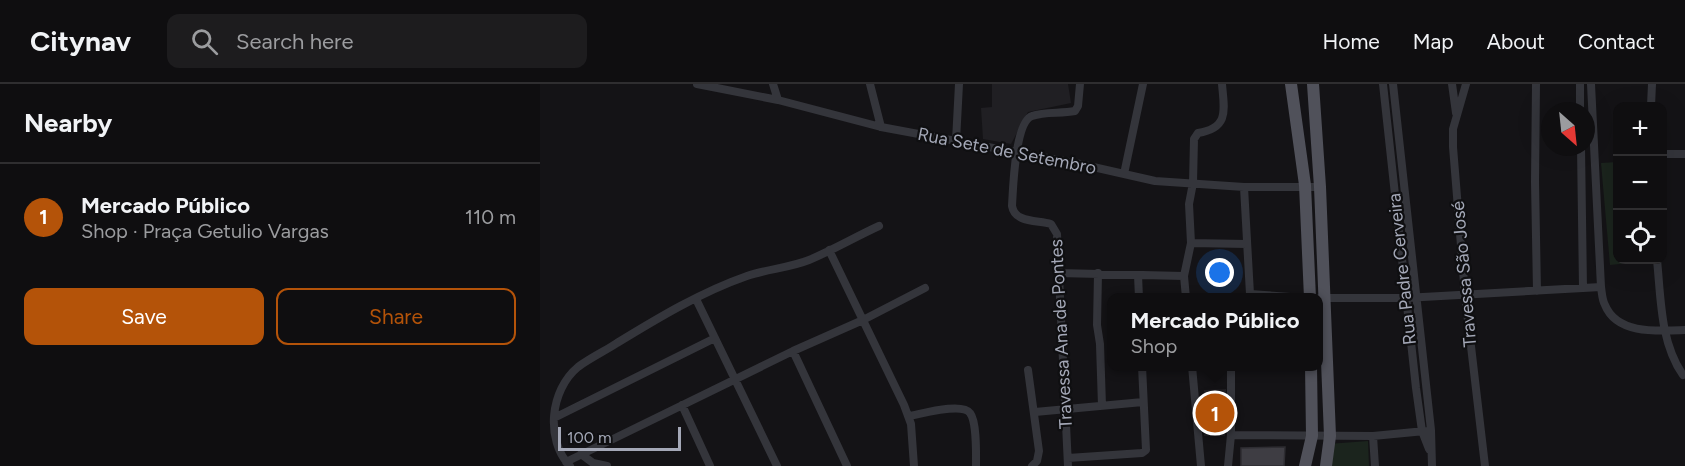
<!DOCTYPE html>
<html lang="en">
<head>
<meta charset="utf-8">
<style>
  :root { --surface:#0f0e10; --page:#1d1c1e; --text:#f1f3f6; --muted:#9b9c9f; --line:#2f2e30; --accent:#b45309 }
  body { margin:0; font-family:Figtree,sans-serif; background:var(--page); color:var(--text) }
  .controls { position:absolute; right:18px; top:18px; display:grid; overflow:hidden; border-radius:12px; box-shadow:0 6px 24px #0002 }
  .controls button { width:54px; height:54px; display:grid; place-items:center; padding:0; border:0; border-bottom:2px solid var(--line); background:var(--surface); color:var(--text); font:30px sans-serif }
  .compass { position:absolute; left:1001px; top:18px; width:54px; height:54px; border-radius:50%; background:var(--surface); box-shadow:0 6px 24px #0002; rotate:153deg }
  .scale { position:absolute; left:18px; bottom:15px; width:123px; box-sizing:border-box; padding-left:6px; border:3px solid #a4a8b7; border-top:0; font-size:16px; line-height:21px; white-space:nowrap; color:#a4a8b7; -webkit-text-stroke:4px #0f0f11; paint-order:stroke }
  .you { position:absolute; left:680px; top:189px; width:21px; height:21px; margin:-15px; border:4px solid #fff; border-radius:50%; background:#1a73e8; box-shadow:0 0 0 9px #1a73e833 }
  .badge { display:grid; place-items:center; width:39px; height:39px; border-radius:50%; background:var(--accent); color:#fff; font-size:20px; font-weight:700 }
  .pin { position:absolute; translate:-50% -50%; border:3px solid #fff; box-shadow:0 2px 6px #0006 }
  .popup { position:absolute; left:567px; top:209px; width:216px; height:78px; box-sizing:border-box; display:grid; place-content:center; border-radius:12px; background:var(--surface); filter:drop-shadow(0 2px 4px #0005); font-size:20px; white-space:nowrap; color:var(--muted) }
  .popup b { font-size:22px; color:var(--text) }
  .popup::after { content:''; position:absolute; left:50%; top:100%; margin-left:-12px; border:12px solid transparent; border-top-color:var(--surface) }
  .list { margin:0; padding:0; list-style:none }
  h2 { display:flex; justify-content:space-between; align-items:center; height:78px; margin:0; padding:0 24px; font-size:26px }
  h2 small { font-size:20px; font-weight:400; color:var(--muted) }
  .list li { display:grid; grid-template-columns:39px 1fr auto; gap:18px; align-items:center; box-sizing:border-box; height:108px; padding:0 24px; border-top:2px solid var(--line) }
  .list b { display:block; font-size:22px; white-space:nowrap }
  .list p { margin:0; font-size:20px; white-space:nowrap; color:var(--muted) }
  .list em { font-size:20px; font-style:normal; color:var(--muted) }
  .actions { display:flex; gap:12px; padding:18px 24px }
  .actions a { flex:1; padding:14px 0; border:2px solid var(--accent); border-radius:12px; text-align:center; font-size:21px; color:var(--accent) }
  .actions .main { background:var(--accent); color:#fff }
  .icon { flex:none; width:33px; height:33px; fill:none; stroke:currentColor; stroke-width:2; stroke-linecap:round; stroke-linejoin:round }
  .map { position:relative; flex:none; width:1145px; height:382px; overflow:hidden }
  header { display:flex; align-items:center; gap:36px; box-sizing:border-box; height:84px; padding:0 30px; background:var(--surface); border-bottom:2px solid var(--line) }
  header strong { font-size:28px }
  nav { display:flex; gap:33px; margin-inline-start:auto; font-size:21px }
  .search { width:420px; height:54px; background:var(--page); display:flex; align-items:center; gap:15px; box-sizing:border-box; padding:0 21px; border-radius:12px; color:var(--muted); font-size:22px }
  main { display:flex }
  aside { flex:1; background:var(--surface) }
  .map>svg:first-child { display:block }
  .built { fill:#201f23 }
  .green { fill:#1b241d }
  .building { fill:#3e3d43; stroke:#2e2d32; stroke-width:1.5 }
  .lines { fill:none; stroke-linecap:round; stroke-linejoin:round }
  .street { stroke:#34353b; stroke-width:8 }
  .primary { stroke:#50515a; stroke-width:12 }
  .labels { text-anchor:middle; stroke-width:4.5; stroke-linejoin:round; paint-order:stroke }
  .street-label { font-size:18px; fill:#a4a8b7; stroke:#0f0f11 }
</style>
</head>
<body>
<header>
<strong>Citynav</strong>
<div class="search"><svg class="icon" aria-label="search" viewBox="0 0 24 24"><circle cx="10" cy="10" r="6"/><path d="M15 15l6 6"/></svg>Search here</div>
<nav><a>Home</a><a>Map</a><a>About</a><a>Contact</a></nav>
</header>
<main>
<aside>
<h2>Nearby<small></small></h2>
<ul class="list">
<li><span class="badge">1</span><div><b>Mercado Público</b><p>Shop · Praça Getulio Vargas</p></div><em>110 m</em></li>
</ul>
<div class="actions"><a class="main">Save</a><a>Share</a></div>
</aside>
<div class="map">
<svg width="1145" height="382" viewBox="0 0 1145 382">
  <rect width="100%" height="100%" fill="#141316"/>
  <path class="built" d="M452,0H528L531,19L488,28L471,60L443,55L441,24L452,23Z
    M686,305L685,352H664V306Z"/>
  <path class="green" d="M1077,78L1078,176L1111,177L1070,181L1061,79Z
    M828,357L829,382H790L788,360Z"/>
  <path class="building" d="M745,363L744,382H701V364Z"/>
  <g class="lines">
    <path class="street" d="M157,0L238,16L341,43L540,80L615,97L704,103H780
      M233,0L238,16
      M330,0L341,43
      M843,0L876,304L882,347L889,365
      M853,0L891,346L892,382
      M912,0L916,29
      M926,0L913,45V63L925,211L945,382
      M996,0L995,98L997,207
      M1040,0V27
      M1051,0L1061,203C1062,209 1062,216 1065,221C1077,251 1119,247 1145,246
      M1111,22L1112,0
      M416,57L419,0
      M1041,63L1043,204
      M1122,70H1145
      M584,90L603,0
      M704,103L710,210
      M651,159L707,160
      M289,166L364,321L371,340L374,382
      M1117,176C1121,214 1120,258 1143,291
      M518,189L644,192
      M558,189L557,241L560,260L562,322
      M598,191L599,214
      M646,214L644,192L651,159L649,120L653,99L654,55L658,49C690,44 684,25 682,0
      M704,214L710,210L764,214
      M780,214H865L1061,203
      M156,215L237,382
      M253,267L307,382
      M652,282L661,382
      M488,286L499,367L497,377L492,382
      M142,321L170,382
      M495,328L603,318
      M369,332C381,330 422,318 430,329C437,338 436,370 436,382
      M14,334L175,254
      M691,351L833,352L885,347
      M833,352L835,382
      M41,370L53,379L67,382
      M528,374L602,369L606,366L602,282
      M26,378L253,267L323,236L385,204
      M30,382C5,356 10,306 38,283C50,274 65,267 77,259C118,234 161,208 207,192C227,185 249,184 269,176C293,166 315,153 339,142
      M528,382L517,150L511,140C497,136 475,139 472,122C473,105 475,38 492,32C505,27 521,30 535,27L538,22L540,0
      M688,382L691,351V282"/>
    <path class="primary" d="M751,0L765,101L770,214
      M773,0L780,103L790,352L786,382
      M765,382L772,352L771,282"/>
  </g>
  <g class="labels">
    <g class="street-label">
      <text transform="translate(467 67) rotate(11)" y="6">Rua Sete de Setembro</text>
      <text transform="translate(862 185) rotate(-96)" y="6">Rua Padre Cerveira</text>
      <text transform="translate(924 190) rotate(-95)" y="6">Travessa São José</text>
      <text transform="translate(521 250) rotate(-93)" y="6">Travessa Ana de Pontes</text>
    </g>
  </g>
</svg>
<div class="controls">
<button>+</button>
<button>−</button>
<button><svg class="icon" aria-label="locate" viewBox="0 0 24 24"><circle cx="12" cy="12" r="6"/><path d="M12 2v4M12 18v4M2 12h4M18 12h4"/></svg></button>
</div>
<svg class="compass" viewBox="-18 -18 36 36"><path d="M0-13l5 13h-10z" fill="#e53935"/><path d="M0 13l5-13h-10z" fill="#9b9c9f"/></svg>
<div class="scale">100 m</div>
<div class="you"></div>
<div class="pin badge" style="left:675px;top:329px">1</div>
<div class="popup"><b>Mercado Público</b>Shop</div>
</div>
</main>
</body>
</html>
